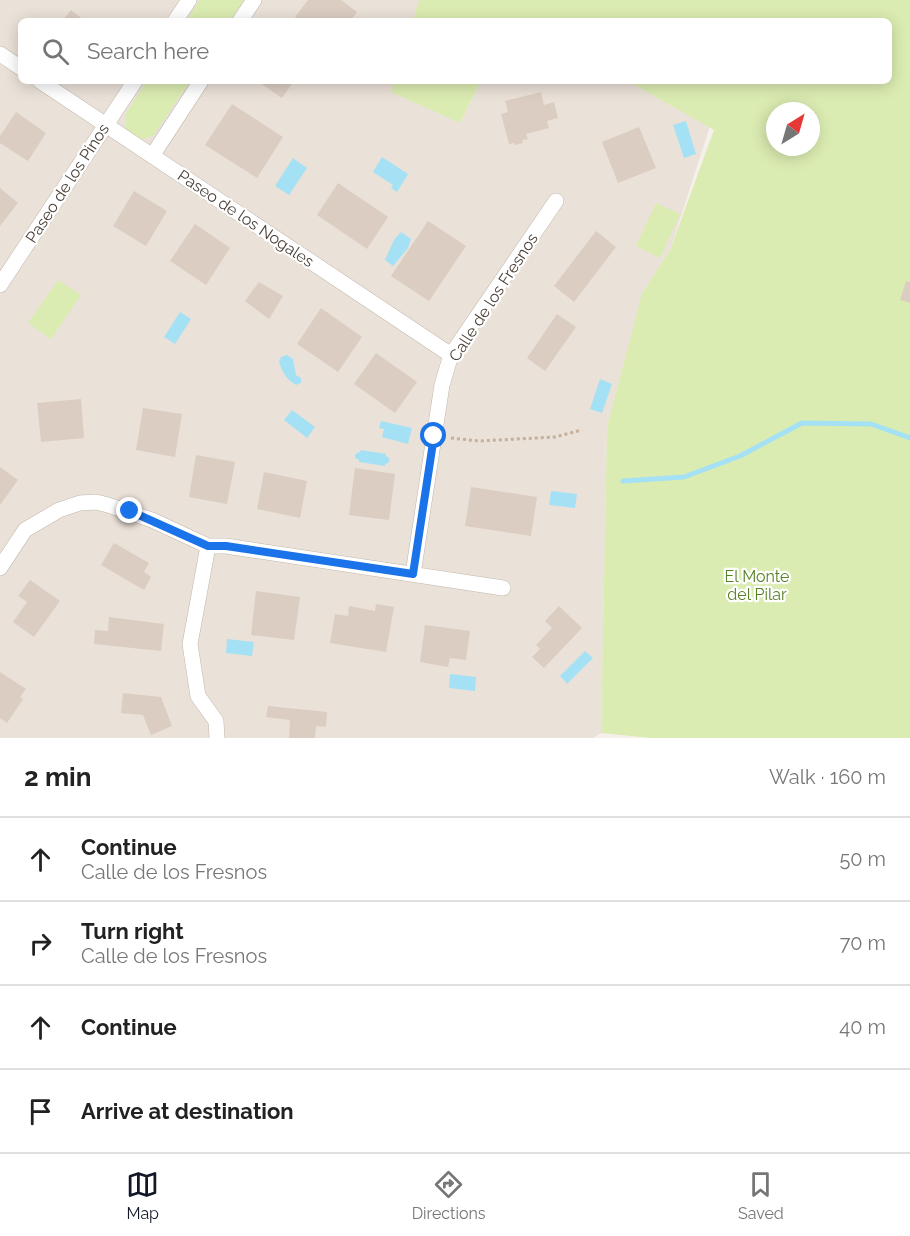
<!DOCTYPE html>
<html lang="en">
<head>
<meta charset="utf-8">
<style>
  :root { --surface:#fff; --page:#f6f6f6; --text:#222; --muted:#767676; --line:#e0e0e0; --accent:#111827 }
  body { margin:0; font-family:Raleway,sans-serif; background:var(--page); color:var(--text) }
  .compass { position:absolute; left:766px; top:102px; width:54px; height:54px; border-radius:50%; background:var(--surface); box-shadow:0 3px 15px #0003; rotate:37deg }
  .stop { position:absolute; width:18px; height:18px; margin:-14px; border:4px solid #1a73e8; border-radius:50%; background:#fff }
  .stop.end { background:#1a73e8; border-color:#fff; box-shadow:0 2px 6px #0008 }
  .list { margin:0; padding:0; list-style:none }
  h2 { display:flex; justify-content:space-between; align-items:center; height:78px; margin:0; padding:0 24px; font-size:26px }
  h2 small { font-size:20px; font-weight:400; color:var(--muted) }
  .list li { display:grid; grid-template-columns:39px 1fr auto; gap:18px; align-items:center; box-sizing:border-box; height:84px; padding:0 24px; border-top:2px solid var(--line) }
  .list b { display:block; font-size:22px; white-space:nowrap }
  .list p { margin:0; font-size:20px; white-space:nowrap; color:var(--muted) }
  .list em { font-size:20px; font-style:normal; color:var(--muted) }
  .icon { flex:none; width:33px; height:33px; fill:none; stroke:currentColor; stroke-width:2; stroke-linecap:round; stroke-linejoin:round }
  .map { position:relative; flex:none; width:910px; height:738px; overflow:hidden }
  .search { position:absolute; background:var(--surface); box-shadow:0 3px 15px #0003; left:18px; right:18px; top:18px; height:66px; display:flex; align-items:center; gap:15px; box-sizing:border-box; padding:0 21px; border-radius:9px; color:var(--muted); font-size:22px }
  .sheet { height:414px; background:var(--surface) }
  nav { display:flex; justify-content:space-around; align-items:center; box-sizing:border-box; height:84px; border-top:2px solid var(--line); background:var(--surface); font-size:16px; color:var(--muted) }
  nav a { display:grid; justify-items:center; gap:3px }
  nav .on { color:var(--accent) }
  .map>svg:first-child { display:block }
  .residential { fill:#eae1d8 }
  .green { fill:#dbecb2; fill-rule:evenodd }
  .water { fill:#a5e1f5 }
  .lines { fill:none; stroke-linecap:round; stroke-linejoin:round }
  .stream { stroke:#a5e1f5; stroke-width:5 }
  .building { fill:#dbcdc2 }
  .minor-casing { stroke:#c2b7ac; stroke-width:16 }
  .path { stroke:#c5b09c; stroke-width:3; stroke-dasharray:3 3; stroke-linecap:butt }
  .minor { stroke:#fff; stroke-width:15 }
  .route { stroke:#1a73e8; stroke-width:8 }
  .labels { text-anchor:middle; stroke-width:4.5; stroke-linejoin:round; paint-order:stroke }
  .street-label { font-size:16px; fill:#4b4038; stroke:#fff }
  .park-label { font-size:16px; fill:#588126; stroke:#fff }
</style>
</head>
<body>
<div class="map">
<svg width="910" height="738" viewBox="0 0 910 738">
  <rect width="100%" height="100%" fill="#f6f0ea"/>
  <path class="residential" d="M0,0H421L414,21H21V81H395L460,123L481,81H628L710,126L670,250L645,290L607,427L601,733L593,738H0Z"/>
  <path class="green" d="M200,0H244L230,21H186Z
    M419,0H910V738H650L601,733L607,427L642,294L670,250L714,130L628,81H889V21H413ZM775,111H811V147H775Z
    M147,81H190L153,136L141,140L126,129L125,115Z
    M394,81H481L460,123L391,92Z
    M656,203L680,214L660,258L636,246Z
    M58,280L81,295L51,339L28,323Z"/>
  <path class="water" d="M686,121L696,154L684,158L673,125Z
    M382,157L408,174L397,192L391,188L393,185L373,172Z
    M293,158L307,168L289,195L275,186Z
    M401,232L411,239L408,248L393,266L385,260L394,240Z
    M180,312L191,319L175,344L164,337Z
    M287,355L293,359L296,375L301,378V383L296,385C286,379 283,373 279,362L281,357Z
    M600,379L612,384L602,413L590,409Z
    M292,410L315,427L307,438L284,420Z
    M381,421L412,428L408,444L382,437L384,429L379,428Z
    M361,450L386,454V456L390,459L388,463L385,464V466L359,462V460L355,458V455L357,453L360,452Z
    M551,491L577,494L575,508L549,505Z
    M227,639L254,642L252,656L226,653Z
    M585,651L593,658L567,684L560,676Z
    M450,674L476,677L475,691L449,688Z"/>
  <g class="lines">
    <path class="stream" d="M623,481L684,477L740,456L802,423L871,424L910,438"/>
  </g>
  <path class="building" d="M308,0H341L357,12L350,21H301L295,17Z
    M71,10L85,21H62Z
    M257,81H294L282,98Z
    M541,92L544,105L554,102L558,118L547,121L549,128L526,134L528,139L522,140L523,143L515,145L514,143L509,144L501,114L508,112L505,101Z
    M232,104L283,137L257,178L205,145Z
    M16,112L46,133L28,161L0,143V136Z
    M639,127L656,168L618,183L602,142Z
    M338,183L388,217L367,249L317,215Z
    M0,188L18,203L0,226Z
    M134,191L167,211L146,246L113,226Z
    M428,221L466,246L429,301L391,276Z
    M195,224L230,248L206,285L170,261Z
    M596,231L616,247L574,302L554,286Z
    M906,281L910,282V303L900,300Z
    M259,282L283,296L269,319L245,301Z
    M321,308L362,337L338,372L297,344Z
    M557,314L576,327L545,371L527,358Z
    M376,353L417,382L395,413L354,384Z
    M81,399L84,438L41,442L37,403Z
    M143,408L182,414L175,457L136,450Z
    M196,455L235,462L227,504L189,497Z
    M0,467L18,480L0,505Z
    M355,468L395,474L389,520L349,515Z
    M264,472L307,481L300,518L257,509Z
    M471,487L537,497L531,536L465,526Z
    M114,543L149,563L144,572L151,577L144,590L101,565Z
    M30,580L60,601L34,637L13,622L27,602L18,596Z
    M256,591L300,597L294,640L251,635Z
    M376,604L394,607L386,652L330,643L335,614L348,616L349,606L375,611Z
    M559,606L582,628L544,668L532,657L540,649L536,645L552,628L545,621Z
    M109,617L164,624L161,651L94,644L95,630L108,631Z
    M425,625L470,631L466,660L450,658L448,667L420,662Z
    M0,672L26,689L20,697L23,699L7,723L0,718Z
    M123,693L161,697L172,726L151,735L143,715L121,713Z
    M268,706L327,712L326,727L316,726L315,738H289L290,720L266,717Z"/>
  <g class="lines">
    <g class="minor-casing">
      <path id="minor" d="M175,21L189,0
        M240,21L254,0
        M0,54L21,68
        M40,81L451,355
        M152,156L201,81
        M0,285L135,81
        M208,546L190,644L198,696L216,721L217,738
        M0,568L25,530L59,510L80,503L96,502L108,505L152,520L208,546H226L503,588
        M413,574L442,385L451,355L556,201"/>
    </g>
    <path class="path" d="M451,438L479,441L555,437L582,430"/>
    <use href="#minor" class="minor"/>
  </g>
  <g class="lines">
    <path class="route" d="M130,511L208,546H226L413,574L434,436"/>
  </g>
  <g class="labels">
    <g class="street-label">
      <text transform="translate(67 183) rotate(-57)" y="6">Paseo de los Pinos</text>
      <text transform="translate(246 218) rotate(34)" y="6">Paseo de los Nogales</text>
      <text transform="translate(493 297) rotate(-57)" y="6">Calle de los Fresnos</text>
    </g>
    <g class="park-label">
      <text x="757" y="582">El Monte<tspan x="757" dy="18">del Pilar</tspan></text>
    </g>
  </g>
</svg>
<svg class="compass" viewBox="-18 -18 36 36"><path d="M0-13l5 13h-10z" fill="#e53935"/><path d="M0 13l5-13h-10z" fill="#767676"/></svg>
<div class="stop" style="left:434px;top:436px"></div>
<div class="stop end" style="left:130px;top:511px"></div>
<div class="search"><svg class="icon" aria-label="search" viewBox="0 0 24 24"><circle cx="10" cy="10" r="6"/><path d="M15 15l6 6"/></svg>Search here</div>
</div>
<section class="sheet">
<h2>2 min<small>Walk · 160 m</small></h2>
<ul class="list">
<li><svg class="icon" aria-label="ahead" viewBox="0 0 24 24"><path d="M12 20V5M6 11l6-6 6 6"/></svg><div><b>Continue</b><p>Calle de los Fresnos</p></div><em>50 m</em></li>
<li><svg class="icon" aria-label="right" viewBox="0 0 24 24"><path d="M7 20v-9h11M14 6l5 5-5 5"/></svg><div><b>Turn right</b><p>Calle de los Fresnos</p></div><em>70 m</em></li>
<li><svg class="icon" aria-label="ahead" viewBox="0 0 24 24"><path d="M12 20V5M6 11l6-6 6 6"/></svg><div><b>Continue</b></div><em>40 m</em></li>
<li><svg class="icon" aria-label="arrive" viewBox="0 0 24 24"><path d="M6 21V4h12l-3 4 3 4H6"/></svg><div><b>Arrive at destination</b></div></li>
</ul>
</section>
<nav>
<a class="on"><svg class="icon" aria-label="map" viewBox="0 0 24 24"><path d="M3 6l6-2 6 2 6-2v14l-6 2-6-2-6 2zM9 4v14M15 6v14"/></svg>Map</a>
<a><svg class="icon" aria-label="directions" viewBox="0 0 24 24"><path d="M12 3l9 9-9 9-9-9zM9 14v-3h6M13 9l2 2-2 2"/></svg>Directions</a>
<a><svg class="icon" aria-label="saved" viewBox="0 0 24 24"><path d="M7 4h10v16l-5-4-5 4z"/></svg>Saved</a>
</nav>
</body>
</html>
